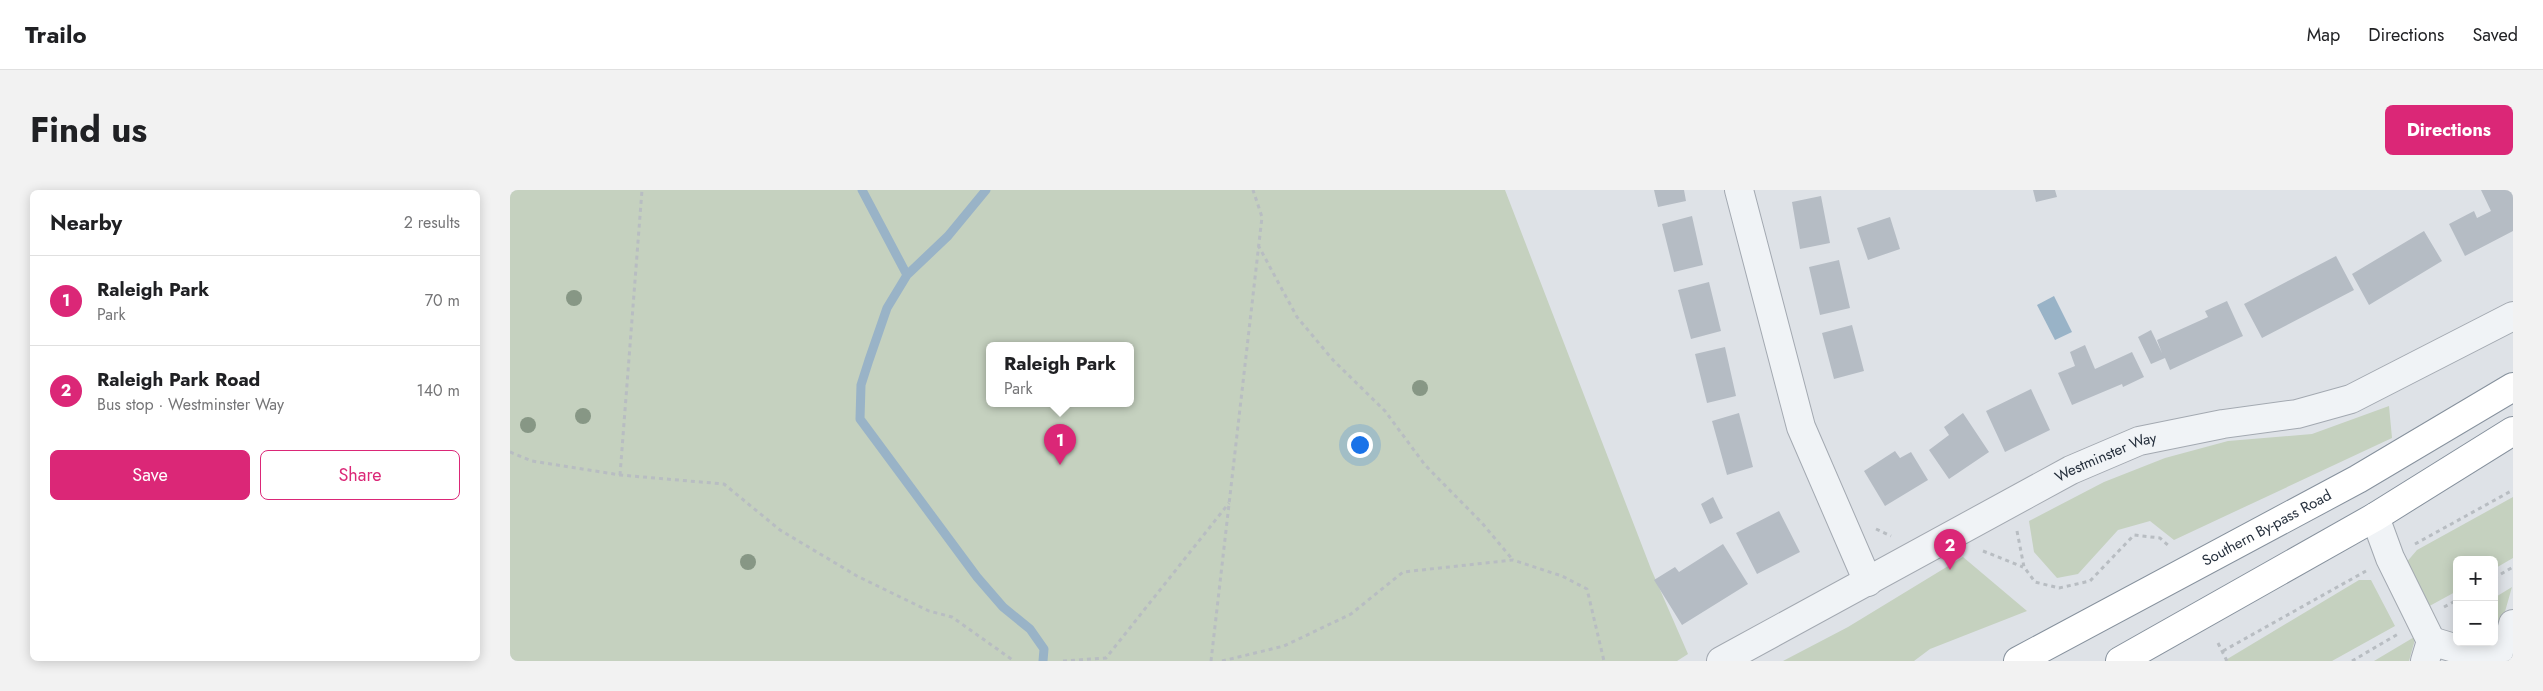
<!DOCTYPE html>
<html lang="en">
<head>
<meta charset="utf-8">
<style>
  :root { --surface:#fff; --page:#f2f2f2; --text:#202124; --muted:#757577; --line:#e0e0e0; --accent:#db2777 }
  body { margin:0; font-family:Jost,sans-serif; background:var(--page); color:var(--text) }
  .controls { position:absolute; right:15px; bottom:15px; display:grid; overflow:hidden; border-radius:8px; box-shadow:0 2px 12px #0003 }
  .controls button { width:45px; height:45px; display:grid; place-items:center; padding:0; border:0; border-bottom:1px solid var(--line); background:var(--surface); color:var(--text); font:25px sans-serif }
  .you { position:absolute; left:849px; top:254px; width:18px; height:18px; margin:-12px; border:4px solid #fff; border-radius:50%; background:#1a73e8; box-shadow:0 0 0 8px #1a73e833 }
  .badge { display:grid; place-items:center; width:32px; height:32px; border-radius:50%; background:var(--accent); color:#fff; font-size:16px; font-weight:700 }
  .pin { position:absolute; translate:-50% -41px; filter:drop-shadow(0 1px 2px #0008) }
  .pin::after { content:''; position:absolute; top:26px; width:18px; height:15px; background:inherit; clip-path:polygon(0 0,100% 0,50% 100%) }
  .popup { position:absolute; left:476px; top:152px; width:148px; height:65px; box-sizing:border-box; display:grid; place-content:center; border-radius:8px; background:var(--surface); filter:drop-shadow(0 1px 4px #0005); font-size:16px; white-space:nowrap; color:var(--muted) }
  .popup b { font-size:19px; color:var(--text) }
  .popup::after { content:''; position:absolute; left:50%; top:100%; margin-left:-10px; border:10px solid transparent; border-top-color:var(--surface) }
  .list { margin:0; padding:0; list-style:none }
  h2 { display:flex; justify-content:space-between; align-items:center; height:65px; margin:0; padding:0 20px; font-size:21px }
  h2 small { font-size:16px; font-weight:400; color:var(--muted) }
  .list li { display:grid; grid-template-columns:32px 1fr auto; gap:15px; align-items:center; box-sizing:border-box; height:90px; padding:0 20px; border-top:1px solid var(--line) }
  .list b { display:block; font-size:19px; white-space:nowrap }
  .list p { margin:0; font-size:16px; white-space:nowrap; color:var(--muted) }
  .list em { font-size:16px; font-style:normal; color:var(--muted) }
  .actions { display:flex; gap:10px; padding:15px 20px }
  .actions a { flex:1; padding:11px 0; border:1px solid var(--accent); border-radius:8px; text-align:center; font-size:18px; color:var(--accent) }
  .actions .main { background:var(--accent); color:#fff }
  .map { position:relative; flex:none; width:2003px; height:471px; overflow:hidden; border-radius:8px }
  header { display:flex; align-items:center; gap:30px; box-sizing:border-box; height:70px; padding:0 25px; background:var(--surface); border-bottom:1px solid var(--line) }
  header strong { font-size:24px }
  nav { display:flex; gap:28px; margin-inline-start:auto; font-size:18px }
  .intro { display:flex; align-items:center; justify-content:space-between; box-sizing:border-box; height:120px; padding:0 30px }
  h1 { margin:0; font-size:35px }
  .button { padding:12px 22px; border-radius:8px; background:var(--accent); color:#fff; font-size:18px; font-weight:700 }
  main { display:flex; gap:30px; padding:0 30px }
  aside { flex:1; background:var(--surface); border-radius:8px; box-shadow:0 2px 12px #0003 }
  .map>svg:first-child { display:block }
  .green { fill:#c5d1bf; fill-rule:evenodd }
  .water { fill:#99b3c7 }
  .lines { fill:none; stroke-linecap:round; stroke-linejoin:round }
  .stream { stroke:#99b3c7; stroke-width:9 }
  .building { fill:#b5bcc4 }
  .minor-casing { stroke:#a3a9b1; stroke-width:30 }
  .trunk-casing { stroke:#86919d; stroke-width:30 }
  .path { stroke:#b8bdc2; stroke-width:3; stroke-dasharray:4 4; stroke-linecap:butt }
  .minor { stroke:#f0f3f6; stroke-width:28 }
  .trunk { stroke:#fff; stroke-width:28 }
  .tree { fill:#879785 }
  .labels { text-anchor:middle; stroke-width:4; stroke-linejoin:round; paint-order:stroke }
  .street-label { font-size:15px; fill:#27313e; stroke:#edf1f5 }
</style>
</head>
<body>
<header>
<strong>Trailo</strong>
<nav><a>Map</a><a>Directions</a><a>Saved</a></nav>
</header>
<div class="intro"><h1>Find us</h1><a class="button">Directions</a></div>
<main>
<aside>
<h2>Nearby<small>2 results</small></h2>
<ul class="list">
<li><span class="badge">1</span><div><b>Raleigh Park</b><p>Park</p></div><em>70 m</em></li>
<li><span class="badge">2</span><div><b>Raleigh Park Road</b><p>Bus stop · Westminster Way</p></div><em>140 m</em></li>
</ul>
<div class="actions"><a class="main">Save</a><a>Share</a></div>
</aside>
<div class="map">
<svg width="2003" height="471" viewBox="0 0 2003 471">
  <rect width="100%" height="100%" fill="#dee2e7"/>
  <path class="green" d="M0,0H995L1141,379L1178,464L1167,471H0ZM480,156H620V214H480Z
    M1879,216L1882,248L1664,350L1640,331L1608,340L1568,384L1547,388L1524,362L1519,331L1594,292L1655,268L1718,251L1802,244Z
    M2003,307V368L1984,379V370H1947V401L1914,419L1895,374L1907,360Z
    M1453,367L1517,421L1420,459L1404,471H1273L1338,437Z
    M1849,390H1861L1885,436L1822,471H1714Z
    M2002,397L1984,460L1960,452H1984V408Z
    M1906,446L1899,471H1864Z"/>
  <path class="water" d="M1544,106L1562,142L1545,150L1527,115Z"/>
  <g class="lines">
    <path class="stream" d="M352,0L397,85L377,118L359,170L351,195L350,229L467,387L493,417L520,439L534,459L533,471
      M397,85L438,46L476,0"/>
  </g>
  <path class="building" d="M1144,0H1174L1176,11L1148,17Z
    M1523,0H1545L1547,7L1526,12Z
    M1971,0H2003V41L1955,66L1939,34L1964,21L1967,28L1981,21Z
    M1311,6L1320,53L1290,59L1282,12Z
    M1182,26L1193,75L1164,82L1152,34Z
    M1380,27L1390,59L1358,70L1347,38Z
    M1914,41L1932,71L1859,115L1842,84Z
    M1826,66L1844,100L1752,148L1734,114Z
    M1329,70L1340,118L1310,125L1299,77Z
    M1199,92L1211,141L1181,149L1168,100Z
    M1717,111L1733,146L1660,180L1655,168L1641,174L1628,147L1641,140L1652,163L1647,150L1698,127L1695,121Z
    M1342,135L1354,181L1324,189L1312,143Z
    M1575,155L1585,179L1622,162L1634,187L1613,197L1612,194L1562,215L1548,183L1565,176L1560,162Z
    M1215,157L1226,206L1197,213L1185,164Z
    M1521,199L1540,240L1495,262L1476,221Z
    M1229,223L1243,277L1217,285L1202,231Z
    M1453,223L1479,262L1439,289L1419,260L1439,245L1434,237Z
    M1385,261L1390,268L1401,262L1418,290L1375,316L1354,281Z
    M1203,307L1213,328L1200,334L1191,314Z
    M1269,321L1290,362L1247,384L1226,343Z
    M1213,354L1238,394L1172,435L1144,390L1165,377L1169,382Z"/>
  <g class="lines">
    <g class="minor-casing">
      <g id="minor">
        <path d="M1229,0L1291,237L1358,392"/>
        <path d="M1865,327L1880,368L1921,451"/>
        <path id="s1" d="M1211,471L1561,280L1629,251L1713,234L1787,224L1841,209L2003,126"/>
        <path d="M1915,471L1921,451L1987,471"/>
        <path d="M1993,471L2003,434"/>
      </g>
    </g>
    <g class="trunk-casing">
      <g id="trunk">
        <path id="s2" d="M1508,471L1848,289L2003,197"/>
        <path d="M1610,471L1865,327L2003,241"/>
      </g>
    </g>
    <path class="path" d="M748,55L787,127L823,170L875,221L915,275L972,333L1003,370
      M0,262L22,271L110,285L214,294L270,340L347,386L419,421L442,427L504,471
      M110,285L132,0
      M1366,339L1381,346
      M1507,341L1514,377L1525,392L1549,398L1580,391L1624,345L1650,348L1660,357
      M1905,354L2003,300
      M1473,361L1513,377
      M1984,388L2003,377
      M1934,417L1947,410
      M1708,453L1717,471
      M1713,461L1856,381
      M553,471L596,468L719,313
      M701,471L752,27L743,0
      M712,471L774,456L841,424L893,382L1003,370L1052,386L1077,399L1094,471
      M1842,471L1888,444"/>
    <use href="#minor" class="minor"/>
    <use href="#trunk" class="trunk"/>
  </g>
  <g class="tree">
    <circle cx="64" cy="108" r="8"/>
    <circle cx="910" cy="198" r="8"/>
    <circle cx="73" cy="226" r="8"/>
    <circle cx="18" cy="235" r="8"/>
    <circle cx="238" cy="372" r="8"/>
  </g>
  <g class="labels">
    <g class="street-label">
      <text dy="5" stroke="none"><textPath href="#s1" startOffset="436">Westminster Way</textPath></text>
      <text dy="5" stroke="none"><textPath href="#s2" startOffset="282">Southern By-pass Road</textPath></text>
    </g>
  </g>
</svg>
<div class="controls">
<button>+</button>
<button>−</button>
</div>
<div class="you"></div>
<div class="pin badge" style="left:550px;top:275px">1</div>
<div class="popup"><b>Raleigh Park</b>Park</div>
<div class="pin badge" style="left:1440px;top:380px">2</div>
</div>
</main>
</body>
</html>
